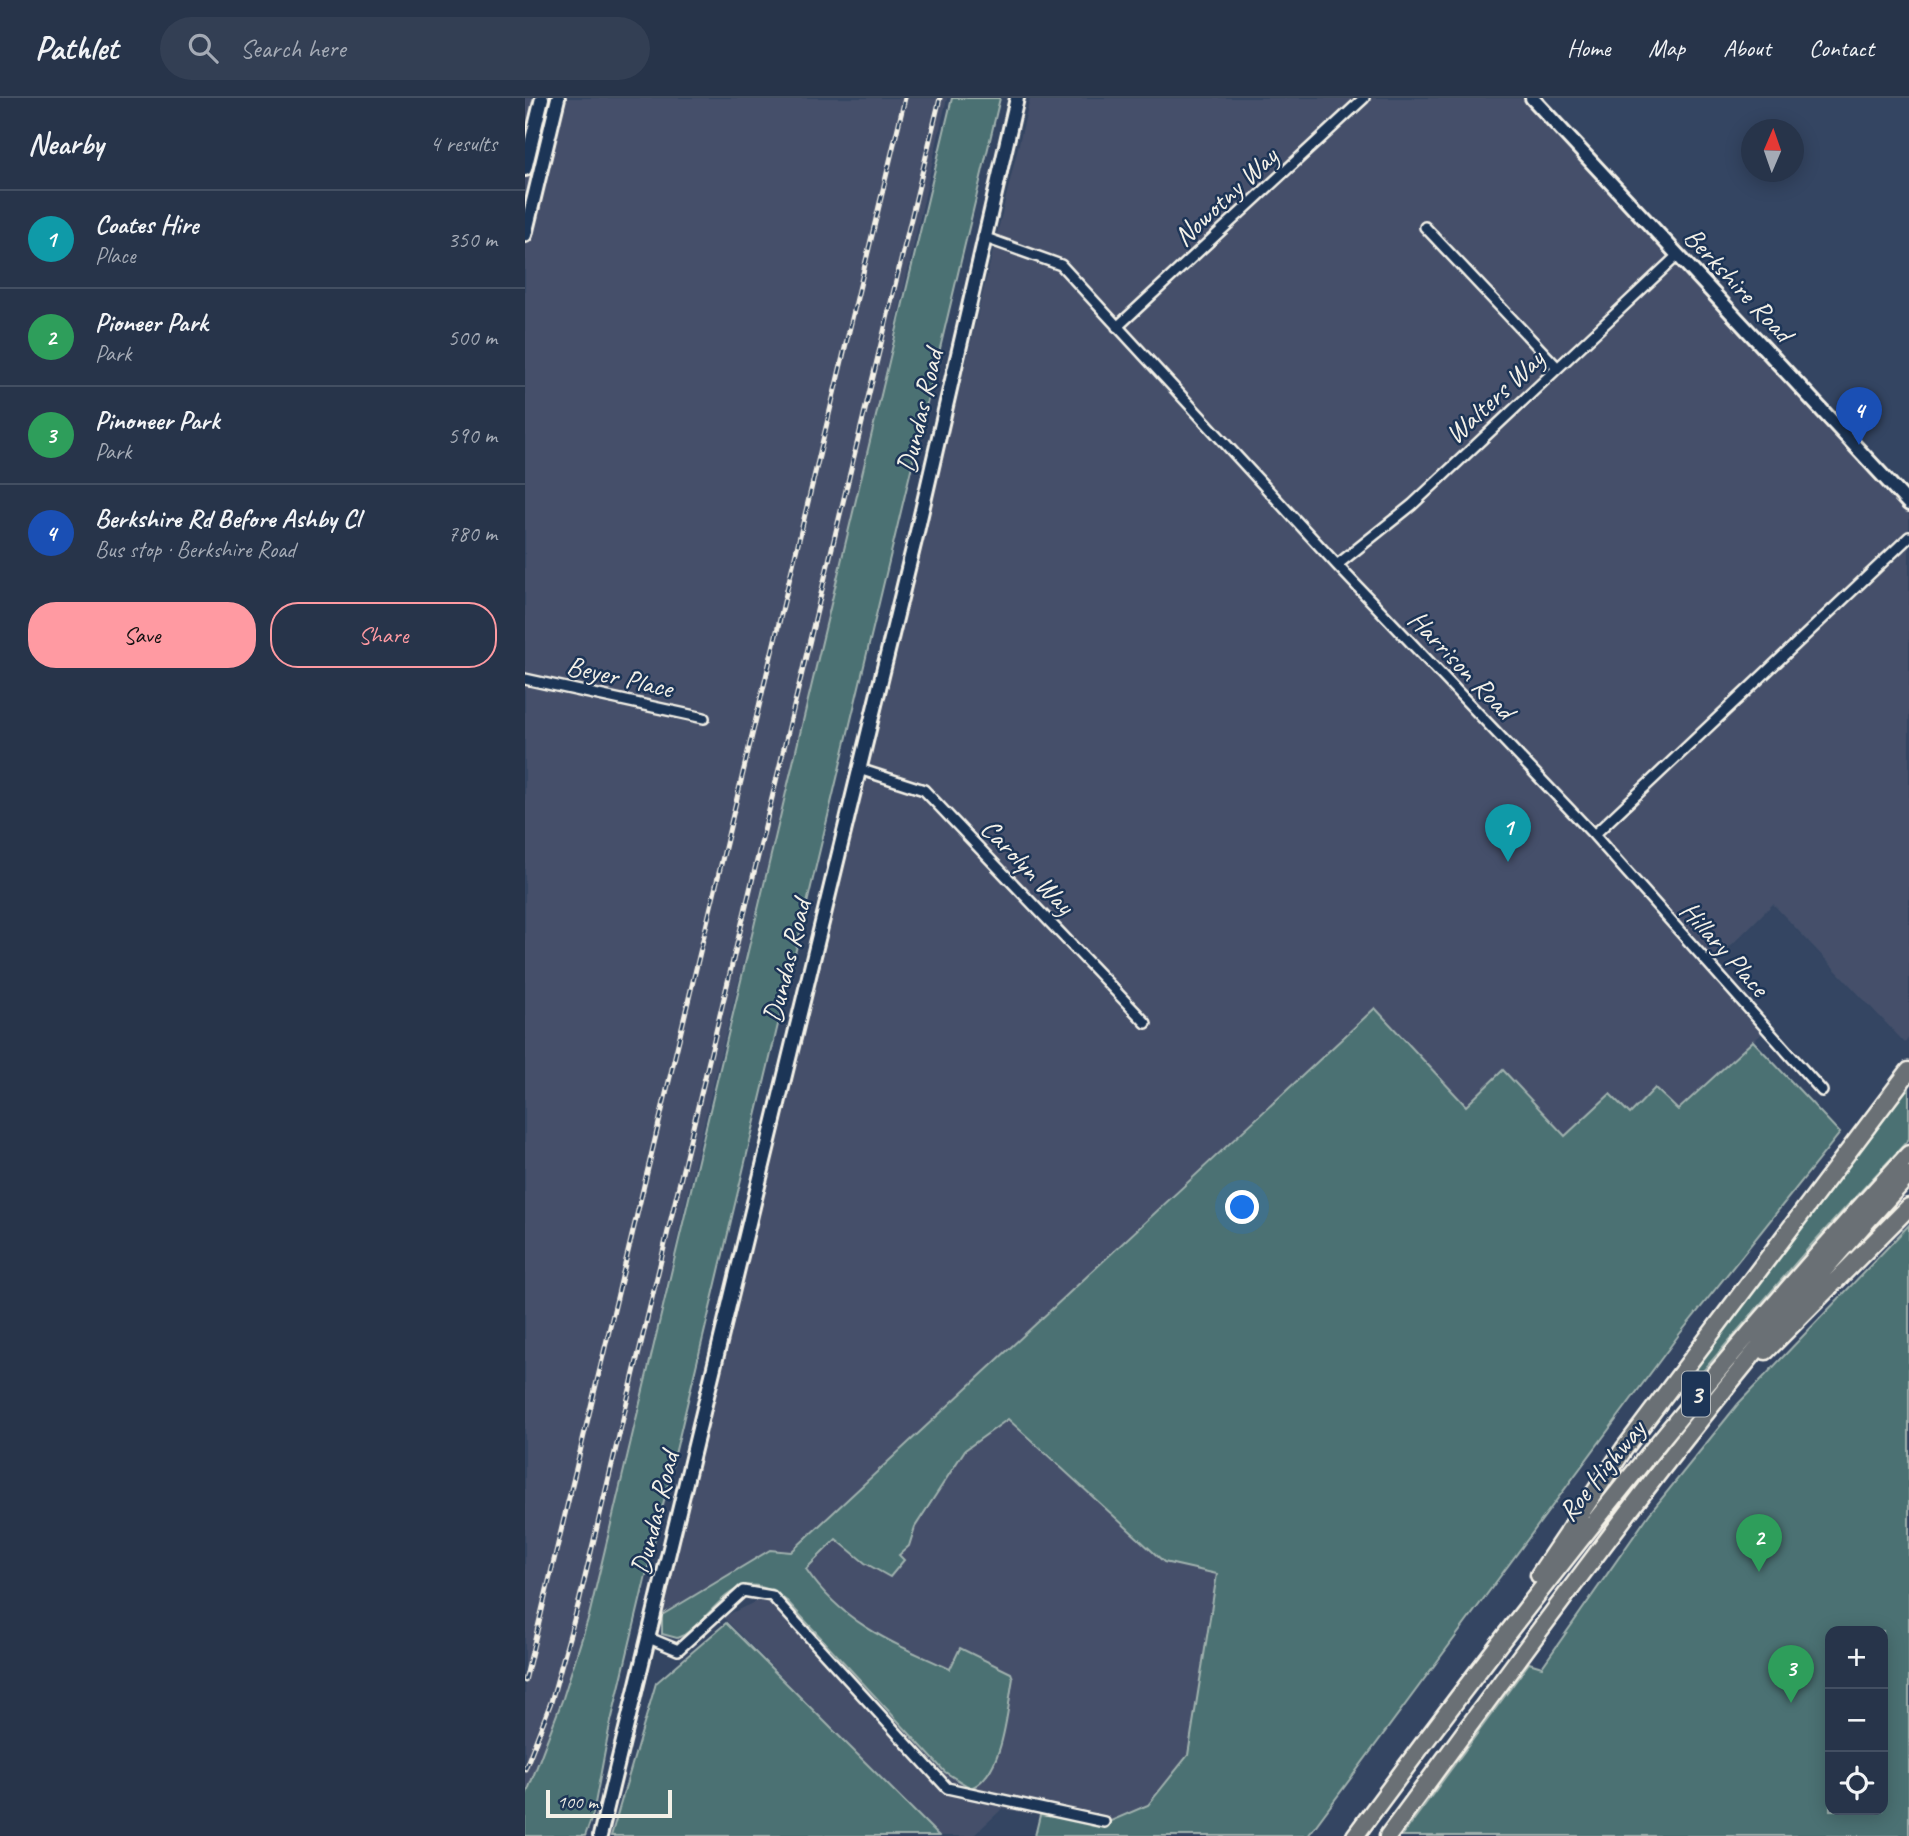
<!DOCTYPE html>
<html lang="en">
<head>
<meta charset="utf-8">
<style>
  :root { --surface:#27344a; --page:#333f54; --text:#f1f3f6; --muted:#a4aab5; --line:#434f62; --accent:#ff9aa2 }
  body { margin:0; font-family:Caveat,sans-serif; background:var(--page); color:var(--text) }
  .controls { position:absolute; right:21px; bottom:21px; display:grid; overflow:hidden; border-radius:14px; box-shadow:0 4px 18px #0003 }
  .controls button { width:63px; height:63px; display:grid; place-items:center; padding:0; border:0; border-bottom:2px solid var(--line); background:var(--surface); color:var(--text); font:35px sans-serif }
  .compass { position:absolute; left:1216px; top:21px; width:63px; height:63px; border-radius:50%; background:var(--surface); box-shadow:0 4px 18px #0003; rotate:2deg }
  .scale { position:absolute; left:21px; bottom:18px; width:126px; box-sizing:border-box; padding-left:7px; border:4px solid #f4f1e8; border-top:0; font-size:19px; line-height:24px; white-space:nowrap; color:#f4f1e8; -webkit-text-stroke:5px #1d3557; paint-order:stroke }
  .you { position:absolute; left:718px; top:1110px; width:24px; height:24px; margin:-18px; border:5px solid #fff; border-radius:50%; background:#1a73e8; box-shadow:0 0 0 10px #1a73e833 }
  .badge { display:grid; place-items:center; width:46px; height:46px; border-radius:50%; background:var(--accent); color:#fff; font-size:23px; font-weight:700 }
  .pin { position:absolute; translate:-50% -58px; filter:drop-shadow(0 2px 4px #0008) }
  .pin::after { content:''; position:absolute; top:37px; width:24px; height:21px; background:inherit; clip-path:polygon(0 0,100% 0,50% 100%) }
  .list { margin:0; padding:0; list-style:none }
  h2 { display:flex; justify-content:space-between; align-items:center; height:91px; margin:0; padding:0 28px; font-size:30px }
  h2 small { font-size:23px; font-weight:400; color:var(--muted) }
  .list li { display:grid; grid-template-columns:46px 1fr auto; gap:21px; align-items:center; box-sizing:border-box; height:98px; padding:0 28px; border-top:2px solid var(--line) }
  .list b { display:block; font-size:26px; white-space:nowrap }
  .list p { margin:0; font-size:23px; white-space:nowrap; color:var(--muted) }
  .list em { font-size:23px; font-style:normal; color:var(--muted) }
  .actions { display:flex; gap:14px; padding:21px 28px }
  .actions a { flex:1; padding:16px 0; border:2px solid var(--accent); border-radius:28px; text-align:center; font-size:24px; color:var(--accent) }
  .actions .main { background:var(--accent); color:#111 }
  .icon { flex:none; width:38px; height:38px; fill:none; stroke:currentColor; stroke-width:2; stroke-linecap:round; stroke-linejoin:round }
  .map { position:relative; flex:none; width:1384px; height:1738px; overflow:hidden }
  header { display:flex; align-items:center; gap:42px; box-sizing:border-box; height:98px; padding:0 35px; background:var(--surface); border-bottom:2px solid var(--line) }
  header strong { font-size:33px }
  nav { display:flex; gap:38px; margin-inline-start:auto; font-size:24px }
  .search { width:490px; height:63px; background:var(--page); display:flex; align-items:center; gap:18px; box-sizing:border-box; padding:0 24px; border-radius:38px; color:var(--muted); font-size:26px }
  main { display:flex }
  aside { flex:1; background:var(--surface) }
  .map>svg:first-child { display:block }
  .built { fill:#44506a }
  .green { fill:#4c7173; stroke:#a0b1ae; stroke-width:2; fill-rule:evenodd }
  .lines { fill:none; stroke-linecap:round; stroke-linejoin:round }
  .minor-casing { stroke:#f4f1e8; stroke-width:14 }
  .secondary-casing { stroke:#f4f1e8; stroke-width:18 }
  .motorway-casing { stroke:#f4f1e8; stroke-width:21 }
  .minor { stroke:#1d3557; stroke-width:9 }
  .secondary { stroke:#1d3557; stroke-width:12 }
  .motorway { stroke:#6a7074; stroke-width:16 }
  .rail-casing { stroke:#f4f1e8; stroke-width:5 }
  .rail { stroke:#1d3557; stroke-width:2.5; stroke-dasharray:8; stroke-linecap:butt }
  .labels { text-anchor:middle; stroke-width:5; stroke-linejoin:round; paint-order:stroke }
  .shield { fill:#1d3557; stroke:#b4b9bc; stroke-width:2 }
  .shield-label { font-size:26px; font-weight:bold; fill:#f4f1e8 }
  .street-label { font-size:28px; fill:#f4f1e8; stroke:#1d3557 }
</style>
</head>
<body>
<header>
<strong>Pathlet</strong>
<div class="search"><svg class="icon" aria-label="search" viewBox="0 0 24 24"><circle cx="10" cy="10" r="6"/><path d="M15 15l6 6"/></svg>Search here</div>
<nav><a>Home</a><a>Map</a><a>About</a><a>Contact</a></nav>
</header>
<main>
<aside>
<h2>Nearby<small>4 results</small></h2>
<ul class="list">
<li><span class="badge" style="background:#0f9aa8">1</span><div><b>Coates Hire</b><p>Place</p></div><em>350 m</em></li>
<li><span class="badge" style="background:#2e9e5b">2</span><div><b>Pioneer Park</b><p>Park</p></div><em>500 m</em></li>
<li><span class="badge" style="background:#2e9e5b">3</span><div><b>Pinoneer Park</b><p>Park</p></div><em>590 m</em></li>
<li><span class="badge" style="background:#1a4fb4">4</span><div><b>Berkshire Rd Before Ashby Cl</b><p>Bus stop · Berkshire Road</p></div><em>780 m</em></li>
</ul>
<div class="actions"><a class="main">Save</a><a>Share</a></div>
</aside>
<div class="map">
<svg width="1384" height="1738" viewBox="0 0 1384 1738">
  <rect width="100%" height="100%" fill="#344562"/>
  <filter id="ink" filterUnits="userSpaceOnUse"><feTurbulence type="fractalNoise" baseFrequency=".0143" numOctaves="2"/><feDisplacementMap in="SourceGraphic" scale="14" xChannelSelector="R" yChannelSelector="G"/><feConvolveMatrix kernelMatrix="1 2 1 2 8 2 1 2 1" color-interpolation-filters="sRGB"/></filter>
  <g filter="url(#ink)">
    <path class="built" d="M0,0H422L321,447L187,992L55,1556L0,1700Z
      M505,0H1015L1384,396V939L1380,945L1248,806L1185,868L1242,931L1152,1013L1105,1016L1040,1038L941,1008L850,910L266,1454L245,1453L137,1517Z
      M483,1319L639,1464L692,1475L663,1657L623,1707L579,1726L477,1711L448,1738H414L198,1519L263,1488L311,1441L339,1465L397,1421L440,1352Z"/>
    <path class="green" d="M427,0H475L84,1632L68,1716L60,1738H0V1700L38,1600L64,1518Z
      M850,910L941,1008L978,972L1040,1038L1085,996L1105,1016L1130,990L1153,1012L1228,943L1315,1035L1153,1238L783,1738H510L515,1717L579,1726L623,1707L663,1657L692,1476L639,1464L483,1321L440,1352L390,1429L384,1448L374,1457L379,1462L365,1479L340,1465L311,1441L281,1471C317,1525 367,1545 425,1571L435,1550L486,1575L488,1580C482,1612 479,1676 446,1690L420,1674L262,1503C211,1463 197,1510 159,1537L152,1540L137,1536V1517L245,1452L266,1454Z
      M1384,980V1041L1287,1146L1166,1287L1156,1280Z
      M1384,1127V1738H877L1004,1565L1017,1569L1125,1415L1213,1306ZM1305,1533H1358V1712H1305Z
      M201,1525L414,1738H86L131,1585Z"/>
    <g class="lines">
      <g class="minor-casing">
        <path id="minor" d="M900,129L1032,269
          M458,139L536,167L812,467L1069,737L1384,439
          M592,229L839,0
          M812,467L887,407L1153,157
          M0,581L179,620
          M334,671L399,692L621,925
          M1069,737L1297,993
          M124,1540L153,1552L218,1493L247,1498L422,1690L579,1724"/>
      </g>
      <g class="secondary-casing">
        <path id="secondary" d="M1007,0L1384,406
          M0,71L17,0
          M0,137L33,0
          M75,1738L392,434L492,0"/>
      </g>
      <g class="motorway-casing">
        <path id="motorway" d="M1241,1253L1384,1109
          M1014,1477L1099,1351L1384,973
          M830,1738C1004,1501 1184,1272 1384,1056
          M863,1738C1030,1512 1192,1283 1384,1077"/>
      </g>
      <use href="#minor" class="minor"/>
      <use href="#secondary" class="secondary"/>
      <use href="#motorway" class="motorway"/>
      <g class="rail-casing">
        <path id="rail" d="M0,1583L380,0
          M0,1671L26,1604L54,1504L415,0"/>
      </g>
      <use href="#rail" class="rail"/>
    </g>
  </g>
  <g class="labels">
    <rect class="shield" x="1157" y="1273.5" width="28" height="45" rx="5"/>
    <g class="shield-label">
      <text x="1171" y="1305">3</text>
    </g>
    <g class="street-label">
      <text transform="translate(700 98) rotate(-43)" y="10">Nowotny Way</text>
      <text transform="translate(1214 186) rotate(47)" y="10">Berkshire Road</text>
      <text transform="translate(969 298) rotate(-43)" y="10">Walters Way</text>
      <text transform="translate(394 313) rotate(-77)" y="10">Dundas Road</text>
      <text transform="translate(937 566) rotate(46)" y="10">Harrison Road</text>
      <text transform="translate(95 578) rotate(13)" y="10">Beyer Place</text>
      <text transform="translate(503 768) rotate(46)" y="10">Carolyn Way</text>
      <text transform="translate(1200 850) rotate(48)" y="10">Hillary Place</text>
      <text transform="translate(261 863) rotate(-76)" y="10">Dundas Road</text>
      <text transform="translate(1076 1372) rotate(-51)" y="10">Roe Highway</text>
      <text transform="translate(129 1415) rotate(-76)" y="10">Dundas Road</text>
    </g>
  </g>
</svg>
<div class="controls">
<button>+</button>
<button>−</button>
<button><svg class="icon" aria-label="locate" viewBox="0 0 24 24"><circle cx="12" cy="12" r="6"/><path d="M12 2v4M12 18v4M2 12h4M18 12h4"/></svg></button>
</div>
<svg class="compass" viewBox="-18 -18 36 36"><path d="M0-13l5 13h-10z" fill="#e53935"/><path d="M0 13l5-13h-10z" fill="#a4aab5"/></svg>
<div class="scale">100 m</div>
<div class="you"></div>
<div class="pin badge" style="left:983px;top:764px;background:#0f9aa8">1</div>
<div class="pin badge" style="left:1234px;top:1474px;background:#2e9e5b">2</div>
<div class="pin badge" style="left:1266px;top:1605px;background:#2e9e5b">3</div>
<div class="pin badge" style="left:1334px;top:347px;background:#1a4fb4">4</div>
</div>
</main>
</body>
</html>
